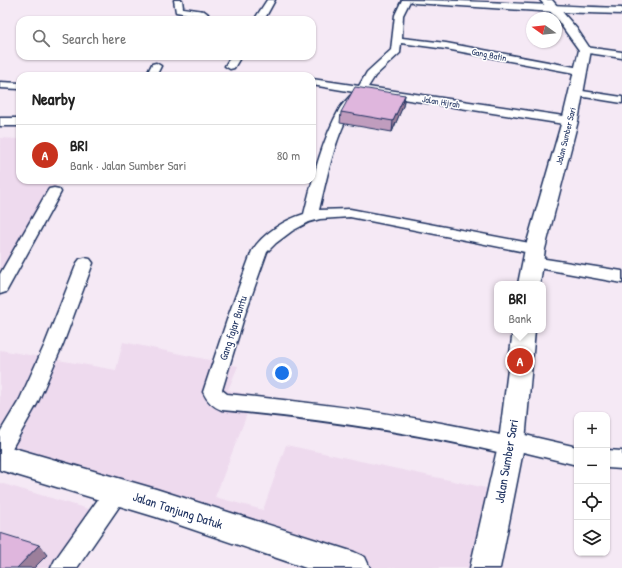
<!DOCTYPE html>
<html lang="en">
<head>
<meta charset="utf-8">
<style>
  :root { --surface:#fff; --page:#f2f2f2; --text:#222; --muted:#767676; --line:#e0e0e0; --accent:#c8321e }
  body { margin:0; font-family:"Patrick Hand",sans-serif; background:var(--page); color:var(--text) }
  .controls { position:absolute; right:12px; bottom:12px; display:grid; overflow:hidden; border-radius:8px; box-shadow:0 1px 3px #0004 }
  .controls button { width:36px; height:36px; display:grid; place-items:center; padding:0; border:0; border-bottom:1px solid var(--line); background:var(--surface); color:var(--text); font:20px sans-serif }
  .compass { position:absolute; left:526px; top:12px; width:36px; height:36px; border-radius:50%; background:var(--surface); box-shadow:0 1px 3px #0004; rotate:285deg }
  .you { position:absolute; left:282px; top:373px; width:14px; height:14px; margin:-10px; border:3px solid #fff; border-radius:50%; background:#1a73e8; box-shadow:0 0 0 6px #1a73e833 }
  .badge { display:grid; place-items:center; width:26px; height:26px; border-radius:50%; background:var(--accent); color:#fff; font-size:13px; font-weight:700 }
  .pin { position:absolute; translate:-50% -50%; border:2px solid #fff; box-shadow:0 1px 4px #0006 }
  .popup { position:absolute; left:494px; top:281px; width:52px; height:52px; box-sizing:border-box; display:grid; place-content:center; border-radius:8px; background:var(--surface); filter:drop-shadow(0 1px 3px #0005); font-size:13px; white-space:nowrap; color:var(--muted) }
  .popup b { font-size:15px; color:var(--text) }
  .popup::after { content:''; position:absolute; left:50%; top:100%; margin-left:-8px; border:8px solid transparent; border-top-color:var(--surface) }
  .list { margin:0; padding:0; list-style:none }
  h2 { display:flex; justify-content:space-between; align-items:center; height:52px; margin:0; padding:0 16px; font-size:17px }
  h2 small { font-size:13px; font-weight:400; color:var(--muted) }
  .list li { display:grid; grid-template-columns:26px 1fr auto; gap:12px; align-items:center; box-sizing:border-box; height:60px; padding:0 16px; border-top:1px solid var(--line) }
  .list b { display:block; font-size:15px; white-space:nowrap }
  .list p { margin:0; font-size:13px; white-space:nowrap; color:var(--muted) }
  .list em { font-size:13px; font-style:normal; color:var(--muted) }
  .icon { flex:none; width:22px; height:22px; fill:none; stroke:currentColor; stroke-width:2; stroke-linecap:round; stroke-linejoin:round }
  .map { position:relative; flex:none; width:622px; height:568px; overflow:hidden }
  .search { position:absolute; background:var(--surface); box-shadow:0 1px 3px #0004; left:16px; top:16px; width:300px; height:44px; display:flex; align-items:center; gap:10px; box-sizing:border-box; padding:0 14px; border-radius:12px; color:var(--muted); font-size:15px }
  .panel { position:absolute; background:var(--surface); box-shadow:0 1px 3px #0004; left:16px; top:72px; width:300px; height:112px; border-radius:12px }
  .map>svg:first-child { display:block }
  .built { fill:#eedaee }
  .lines { fill:none; stroke-linecap:round; stroke-linejoin:round }
  .minor-casing { stroke:#1b2f5e; stroke-width:3 }
  .tertiary-casing { stroke:#1b2f5e; stroke-width:3 }
  .secondary-casing { stroke:#1b2f5e; stroke-width:3 }
  .minor { fill:#fff; fill-rule:evenodd }
  .tertiary { fill:#fff; fill-rule:evenodd }
  .secondary { fill:#fff; fill-rule:evenodd }
  .wall { fill:#c09dbe; stroke:#1b2f5e }
  .shaded-wall { fill:#9c7f9b; stroke:#1b2f5e }
  .building { fill:#dfb6dd; stroke:#1b2f5e }
  .labels { text-anchor:middle; stroke-width:3; stroke-linejoin:round; paint-order:stroke }
  .far-street-label { font-size:9px; fill:#1b2f5e; stroke:#fff }
  .street-label { font-size:11px; fill:#1b2f5e; stroke:#fff }
  .near-street-label { font-size:13px; fill:#1b2f5e; stroke:#fff }
</style>
</head>
<body>
<div class="map">
<svg width="622" height="568" viewBox="0 0 622 568">
  <rect width="100%" height="100%" fill="#f5e9f5"/>
  <filter id="ink" filterUnits="userSpaceOnUse"><feTurbulence type="fractalNoise" baseFrequency=".025" numOctaves="2"/><feDisplacementMap in="SourceGraphic" scale="8" xChannelSelector="R" yChannelSelector="G"/><feConvolveMatrix kernelMatrix="1 2 1 2 8 2 1 2 1" color-interpolation-filters="sRGB"/></filter>
  <g filter="url(#ink)">
    <path class="built" d="M0,138L20,139V180H59L0,293Z
      M123,342L238,366L228,390L254,396L215,497L263,510L286,445L486,488L479,568H354L0,457V350L116,370Z
      M0,483L102,513L63,568H0Z"/>
    <g class="lines">
      <g class="minor-casing">
        <path id="minor" d="M174,0H182L183,8L204,11L208,14L204,17L176,12Z
          M267,0H275L264,20H254Z
          M402,0C475,0 548,6 622,8V14L555,12L414,3L410,1L403,15L402,38L446,43L580,68L585,71L580,74L446,49L401,43L400,53L375,76L368,87L570,117L574,119L576,121L574,123L570,125L364,93C360,99 354,104 351,110C334,140 327,177 319,210L350,209L535,244L540,245L543,249L540,253L535,254L350,217L320,219L309,222L292,231L276,243L267,252L245,314L222,390L227,394C320,403 413,415 505,436L512,432L577,447V465L519,451L511,455C416,433 320,419 222,410C213,407 207,401 203,392L229,314L252,251C263,233 285,220 304,214C313,178 322,140 340,108C344,102 349,97 354,92L312,85V79L359,86L367,72L391,50L395,15Z
          M585,47L622,52V58L582,52L580,50L582,48Z
          M231,56H241L234,68L230,69L225,66Z
          M156,63L161,66L156,76H146L152,64Z
          M0,82L20,83V89L0,88Z
          M576,90L622,97V103L572,95L570,93L572,91Z
          M0,118H20V126H0Z
          M54,188L59,189L61,192L6,292L0,294V274L47,192L49,189Z
          M533,257L622,271V283L528,266L525,262L528,258Z
          M85,258L90,259L93,263L63,344L37,404L7,457L0,460V432L20,399L45,344L77,263L80,259Z
          M607,450L622,451V469L607,468Z
          M117,481L125,484L128,491L125,498L77,568H51L55,560L109,484Z"/>
      </g>
      <g class="tertiary-casing">
        <path id="tertiary" d="M540,0H552L577,29L591,50L578,121L545,249L540,284H518L525,249L562,121L579,50L556,18Z
          M513,330H535L525,441L500,568H470L499,441Z"/>
      </g>
      <g class="secondary-casing">
        <path id="secondary" d="M0,444L156,489L354,552L365,557L370,568H306L156,517L0,470Z"/>
      </g>
      <use href="#minor" class="minor"/>
      <use href="#tertiary" class="tertiary"/>
      <use href="#secondary" class="secondary"/>
    </g>
    <path class="wall" d="M405,95L403,106L392,132L340,123L341,112Z"/>
    <path class="shaded-wall" d="M405,95L403,106L392,132L393,121Z
      M39,545L47,555L34,568H17Z"/>
    <path class="building" d="M355,87L405,95L393,121L341,112Z
      M0,533L39,545L17,568H0Z"/>
  </g>
  <g class="labels">
    <g class="far-street-label">
      <text transform="translate(489 55) rotate(11)" y="3">Gang Batin</text>
      <text transform="translate(441 102) rotate(9)" y="3">Jalan Hijrah</text>
      <text transform="translate(566 136) rotate(-76)" y="3">Jalan Sumber Sari</text>
    </g>
    <g class="street-label">
      <text transform="translate(233 328) rotate(-72)" y="4">Gang fajar Buntu</text>
    </g>
    <g class="near-street-label">
      <text transform="translate(506 461) rotate(-80)" y="5">Jalan Sumber Sari</text>
      <text transform="translate(178 510) rotate(18)" y="5">Jalan Tanjung Datuk</text>
    </g>
  </g>
</svg>
<div class="controls">
<button>+</button>
<button>−</button>
<button><svg class="icon" aria-label="locate" viewBox="0 0 24 24"><circle cx="12" cy="12" r="6"/><path d="M12 2v4M12 18v4M2 12h4M18 12h4"/></svg></button>
<button><svg class="icon" aria-label="layers" viewBox="0 0 24 24"><path d="M12 4l9 5-9 5-9-5zM3 14l9 5 9-5"/></svg></button>
</div>
<svg class="compass" viewBox="-18 -18 36 36"><path d="M0-13l5 13h-10z" fill="#e53935"/><path d="M0 13l5-13h-10z" fill="#767676"/></svg>
<div class="you"></div>
<div class="pin badge" style="left:520px;top:361px">A</div>
<div class="popup"><b>BRI</b>Bank</div>
<div class="search"><svg class="icon" aria-label="search" viewBox="0 0 24 24"><circle cx="10" cy="10" r="6"/><path d="M15 15l6 6"/></svg>Search here</div>
<section class="panel">
<h2>Nearby<small></small></h2>
<ul class="list">
<li><span class="badge">A</span><div><b>BRI</b><p>Bank · Jalan Sumber Sari</p></div><em>80 m</em></li>
</ul>
</section>
</div>
</body>
</html>
